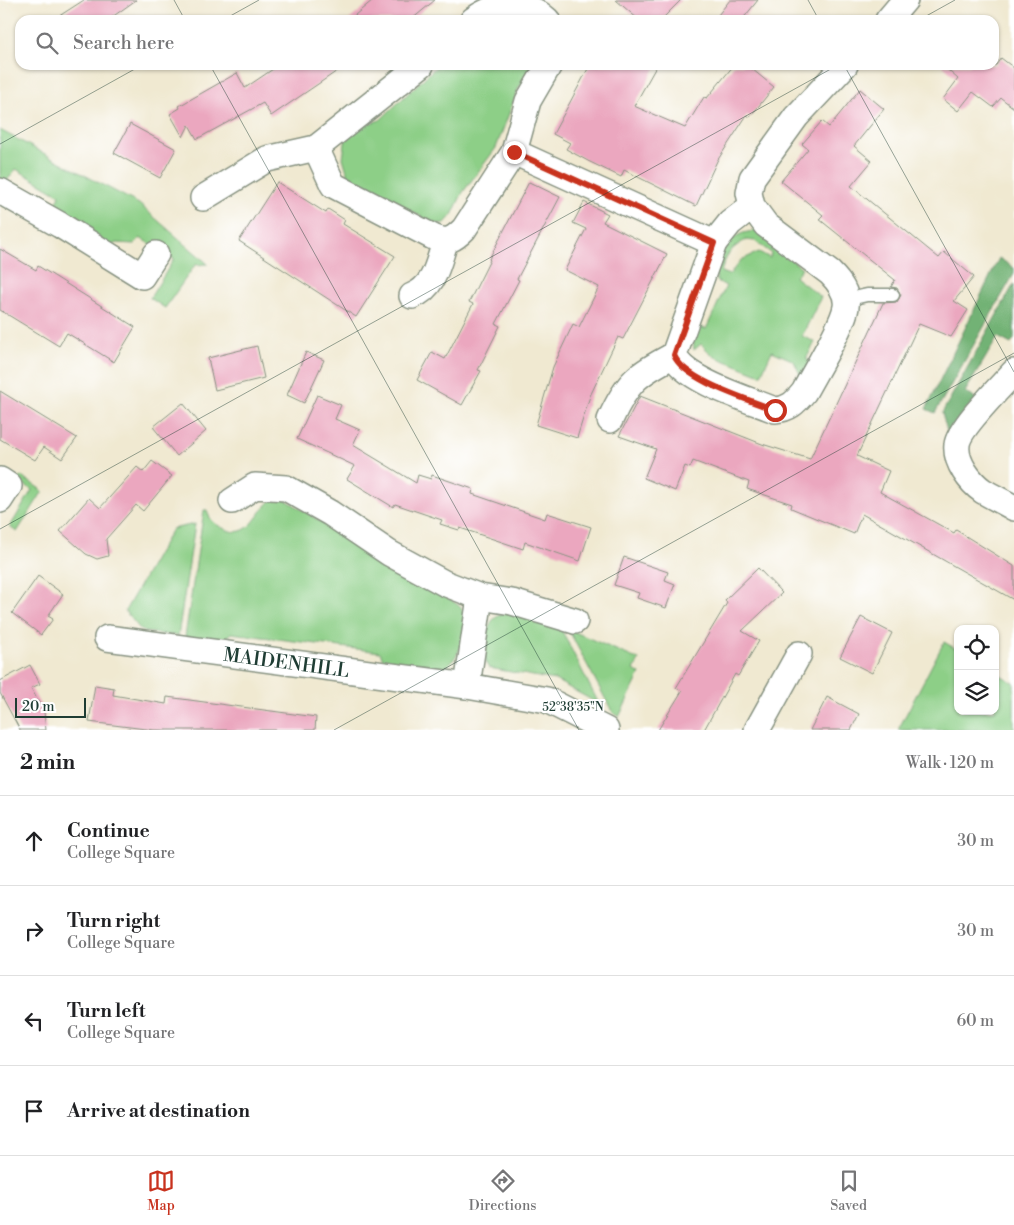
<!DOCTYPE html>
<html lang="en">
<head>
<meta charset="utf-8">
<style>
  :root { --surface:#fff; --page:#f2f2f2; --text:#202124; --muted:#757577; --line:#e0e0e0; --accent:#c8321e }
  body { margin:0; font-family:"Libre Bodoni",serif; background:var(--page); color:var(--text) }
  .controls { position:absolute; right:15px; bottom:15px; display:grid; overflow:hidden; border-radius:10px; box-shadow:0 1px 4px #0004 }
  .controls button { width:45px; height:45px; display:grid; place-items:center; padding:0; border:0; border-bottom:1px solid var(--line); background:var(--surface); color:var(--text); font:25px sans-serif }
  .scale { position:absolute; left:15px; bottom:12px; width:71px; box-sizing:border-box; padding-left:5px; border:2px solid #1f3d34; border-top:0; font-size:14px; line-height:18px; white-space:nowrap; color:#1f3d34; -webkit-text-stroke:4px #fff; paint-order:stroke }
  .stop { position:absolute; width:15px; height:15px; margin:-11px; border:4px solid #c8321e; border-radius:50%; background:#fff }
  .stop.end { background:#c8321e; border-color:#fff; box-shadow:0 1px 5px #0008 }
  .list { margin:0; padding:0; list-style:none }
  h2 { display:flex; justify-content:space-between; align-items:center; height:65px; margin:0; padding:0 20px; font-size:21px }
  h2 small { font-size:16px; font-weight:400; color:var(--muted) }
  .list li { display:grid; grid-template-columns:32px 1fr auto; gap:15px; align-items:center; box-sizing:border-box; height:90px; padding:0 20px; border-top:1px solid var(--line) }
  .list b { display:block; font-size:19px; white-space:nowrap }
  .list p { margin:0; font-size:16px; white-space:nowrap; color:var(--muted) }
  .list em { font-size:16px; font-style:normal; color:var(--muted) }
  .icon { flex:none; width:28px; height:28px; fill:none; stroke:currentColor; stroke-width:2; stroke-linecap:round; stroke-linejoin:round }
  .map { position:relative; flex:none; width:1014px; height:730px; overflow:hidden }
  .search { position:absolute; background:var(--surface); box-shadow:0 1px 4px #0004; left:15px; right:15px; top:15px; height:55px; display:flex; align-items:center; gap:12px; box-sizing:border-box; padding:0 18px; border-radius:15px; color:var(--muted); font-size:19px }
  .sheet { height:425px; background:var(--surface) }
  nav { display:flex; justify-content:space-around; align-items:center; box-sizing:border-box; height:70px; border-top:1px solid var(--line); background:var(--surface); font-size:14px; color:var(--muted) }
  nav a { display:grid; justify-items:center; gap:2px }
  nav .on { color:var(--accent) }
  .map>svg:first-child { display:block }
  .green { fill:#8dcf87; stroke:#56865e; fill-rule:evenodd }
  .forest { fill:#72b274; stroke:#487854 }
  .building { fill:#eba7bf }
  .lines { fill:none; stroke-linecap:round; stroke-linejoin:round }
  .service-casing { stroke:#889382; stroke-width:15 }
  .minor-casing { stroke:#889382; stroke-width:28 }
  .service { stroke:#fff; stroke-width:12 }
  .minor { stroke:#fff; stroke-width:25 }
  .route { stroke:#c8321e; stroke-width:6 }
  .ticks { fill:none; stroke:#1f3d34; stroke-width:1; stroke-opacity:0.45 }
  .labels { text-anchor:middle; stroke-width:4; stroke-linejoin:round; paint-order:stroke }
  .street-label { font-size:19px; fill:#1f3d34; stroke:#fff }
  .ticks-label { font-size:12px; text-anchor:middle; fill:#1f3d34; stroke:#fff; stroke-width:4; stroke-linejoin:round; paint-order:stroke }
</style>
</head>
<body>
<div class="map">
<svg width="1014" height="730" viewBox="0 0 1014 730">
  <rect width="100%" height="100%" fill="#fff"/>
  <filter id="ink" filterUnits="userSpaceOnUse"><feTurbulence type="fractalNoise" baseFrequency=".02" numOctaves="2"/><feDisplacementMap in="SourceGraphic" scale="10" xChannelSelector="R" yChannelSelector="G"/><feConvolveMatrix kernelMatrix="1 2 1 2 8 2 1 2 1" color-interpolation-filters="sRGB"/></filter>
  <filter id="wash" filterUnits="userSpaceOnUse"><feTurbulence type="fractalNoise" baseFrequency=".0096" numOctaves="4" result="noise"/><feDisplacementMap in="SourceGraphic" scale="20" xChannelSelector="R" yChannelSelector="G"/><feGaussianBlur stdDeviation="1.12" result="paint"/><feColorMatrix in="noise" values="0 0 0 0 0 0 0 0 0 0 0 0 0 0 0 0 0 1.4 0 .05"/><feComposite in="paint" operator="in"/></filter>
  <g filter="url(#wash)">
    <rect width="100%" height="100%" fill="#f0e9d1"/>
    <path class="green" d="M438,65H537L519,87L496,148L463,192L452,215L445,223L434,224L348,175L343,158L346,136L353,128L380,120Z
      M0,130L139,204L208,264L195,265L165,308L150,298L174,259L140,238L134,244L116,243L111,246L53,211L60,195L16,169L5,183L0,180Z
      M755,231L787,248L788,257L802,268L795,277L821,297L802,336L815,342L806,359L812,363L803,381L794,361L772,351L761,375L713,356L701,344L694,350L693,337L697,326L706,329L726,286L717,281L714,267C726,247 729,233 755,231ZM746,240L755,241L771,253L770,258L759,252L741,260L729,275L721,272C726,256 730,248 746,240Z
      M21,476L43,491L17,532L10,527L32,490L23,484L19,478Z
      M276,498H283C317,518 349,541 382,562C396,570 455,599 461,608C472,625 461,658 444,668L384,661L380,652L231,633L222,641L185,637L204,510H207C209,518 213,523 221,527C252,545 257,506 276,498Z
      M195,524L178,636L145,632L140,629L125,611L172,529Z
      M510,612L560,627L599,704L555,680L489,668C481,660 486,630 492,621C497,615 503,614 510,612Z
      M568,629L639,660L634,670L640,674L619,717L613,713Z
      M944,642L958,650V711H995V672L1014,683V730H898Z"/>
    <path class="forest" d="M999,258L1014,268V274L935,413L926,409Z
      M1014,284V339L1011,344L998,337L965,392L978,400L952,436L947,431L942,413Z"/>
    <g id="blocks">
      <path class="building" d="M84,0H136L108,20H53Z
        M373,0H435L411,20H349Z
        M616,0H681L661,20H639Z
        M730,0H758L742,20H714Z
        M1001,58L1014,68V108L1001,98L993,107L973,92L958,111L943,99L958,79L942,65H996Z
        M279,65H346L271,116L263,103L197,139L189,125L183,137L170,114L180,108L179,106L237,73L245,88Z
        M590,65H657L634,106L685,128L704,97L707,98L734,65H747L774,87L750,117L747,115L717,161L696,206L624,170L621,177L588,161L566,149L570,143L553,134Z
        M860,89L884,109L854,146L872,161L851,186L939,258L944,252L974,277L954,301L968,310L951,337L919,324L857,456L889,471L880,492L954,533L956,530L1014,566V600L862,514L854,534L791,508L792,504L747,489L749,482L693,461L690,468L685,466L675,491L644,478L656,449L619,436L640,396L762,444L810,459L883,303L897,302L901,295L897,288L891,287L895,280L819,219L823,215L781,181L808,149L802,144L822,121L829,127Z
        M130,124L176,149L160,178L114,153Z
        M277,182L326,213L328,209L345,220L343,224L395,256L356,317L239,241Z
        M529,182L560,197L517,279L519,280L496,324L500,326L478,370L481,371L462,405L417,380L432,352L445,359L473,304L469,302L490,260L489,259Z
        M584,202L608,214L603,222L667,254L623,339L618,337L590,396L577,438L536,425L553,367L573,324L579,327L599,287L565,270L586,229L573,223Z
        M0,249L36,270L38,266L135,327L114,362L67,333L59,346L0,310Z
        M257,346L264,378L215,390L208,358Z
        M306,352L324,360L304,403L287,395Z
        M0,391L77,438L62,459L44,447L35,460L0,439Z
        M317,395L341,405L335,419L360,430L353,445L416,483L418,475L431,479L432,475L473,489L472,494L545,519L547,513L591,527L580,561L525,542L523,549L460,528L459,530L440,524L442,520L395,504L393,507L347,479L355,466L297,439Z
        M183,403L206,431L177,456L153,427Z
        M152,461L172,476L143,511L136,505L106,539L108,556L97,559L86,554L60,531L89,498L100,508L137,467L143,472Z
        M624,557L668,572L665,580L675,584L666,608L637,598L639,593L614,585Z
        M758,568L782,593L742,631L759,641L738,676L735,674L704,730H658L682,691L676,688L727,603L725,600Z
        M38,576L63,594L48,616L53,619L41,635L12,613Z
        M861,617L892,633L872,673L840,657Z
        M30,665L40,684L31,688L44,712L46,730H20L0,693V681Z
        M95,685L114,688L113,695L166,704L167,697L316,717L315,730H154L89,722Z
        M827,697L859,714L851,730H810Z"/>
    </g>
  </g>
  <g filter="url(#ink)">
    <use href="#blocks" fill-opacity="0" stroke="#889382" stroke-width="1"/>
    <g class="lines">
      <g class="service-casing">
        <path id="service" d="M845,300L867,295H893"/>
      </g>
      <g class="minor-casing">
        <g id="minor">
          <path d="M473,20C497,2 526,0 547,20"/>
          <path d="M888,20L905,0"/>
          <path d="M421,65L316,148L333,185L435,238C448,243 454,239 464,229L514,152L528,101L549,65"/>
          <path d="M514,152L714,243"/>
          <path d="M0,191L60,225L142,276L156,254"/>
          <path d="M203,198L267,159L316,148"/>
          <path d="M752,206L730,223L714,243L674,355C683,380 750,400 775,410C789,409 795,403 804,392C814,373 843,326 846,307C848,293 839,282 830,273L766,225L752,206L749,193L752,178L796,117L845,65"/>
          <path d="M412,296C435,287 438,263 445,242"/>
          <path d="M1014,372C1002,385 958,429 957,445C955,462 970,482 983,491C993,497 1004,502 1014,508"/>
          <path d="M610,420C627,382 637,374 674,355"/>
          <path d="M0,480L9,486L0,500"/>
          <path d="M232,501L255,486L286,488L330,513L389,553L444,583L480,597L512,602L575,621"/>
          <path id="s1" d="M107,638L467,686L547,700L606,730"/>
          <path d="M467,686L480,597"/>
          <path d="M757,730L799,654"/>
        </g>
      </g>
      <use href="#service" class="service"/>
      <use href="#minor" class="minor"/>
    </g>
  </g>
  <g class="lines" filter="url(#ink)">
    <path class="route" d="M514,152L714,243L674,355C683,380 750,400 775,410"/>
  </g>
  <path class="ticks" d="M174,0L185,20M808,0L819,20M223,20L259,0M919,20L955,0M210,65L579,730M844,65L1014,372M0,144L142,65M0,529L838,65M334,730L1014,353"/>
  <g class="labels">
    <g class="street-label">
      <text dy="7" stroke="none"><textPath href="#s1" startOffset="181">MAIDENHILL</textPath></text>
    </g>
  </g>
  <g class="ticks-label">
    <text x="573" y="711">52°38'35"N</text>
  </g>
</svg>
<div class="controls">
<button><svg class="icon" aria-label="locate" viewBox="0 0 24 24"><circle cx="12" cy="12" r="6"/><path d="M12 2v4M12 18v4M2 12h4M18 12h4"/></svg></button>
<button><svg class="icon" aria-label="layers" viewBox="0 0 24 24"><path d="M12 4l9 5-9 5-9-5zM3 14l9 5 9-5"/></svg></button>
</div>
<div class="scale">20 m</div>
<div class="stop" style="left:775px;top:410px"></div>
<div class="stop end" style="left:514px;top:152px"></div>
<div class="search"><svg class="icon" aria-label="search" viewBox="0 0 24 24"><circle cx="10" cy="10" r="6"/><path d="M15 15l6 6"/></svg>Search here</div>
</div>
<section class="sheet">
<h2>2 min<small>Walk · 120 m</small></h2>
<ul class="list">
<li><svg class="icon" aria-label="ahead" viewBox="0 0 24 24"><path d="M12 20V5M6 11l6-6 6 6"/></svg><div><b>Continue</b><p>College Square</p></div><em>30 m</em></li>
<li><svg class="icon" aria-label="right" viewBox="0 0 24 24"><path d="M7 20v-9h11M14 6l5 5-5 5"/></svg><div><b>Turn right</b><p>College Square</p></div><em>30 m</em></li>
<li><svg class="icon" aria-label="left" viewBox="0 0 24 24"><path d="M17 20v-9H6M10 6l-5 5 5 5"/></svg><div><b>Turn left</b><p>College Square</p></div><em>60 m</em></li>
<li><svg class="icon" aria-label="arrive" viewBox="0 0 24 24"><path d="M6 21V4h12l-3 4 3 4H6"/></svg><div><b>Arrive at destination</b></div></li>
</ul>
</section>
<nav>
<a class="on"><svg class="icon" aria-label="map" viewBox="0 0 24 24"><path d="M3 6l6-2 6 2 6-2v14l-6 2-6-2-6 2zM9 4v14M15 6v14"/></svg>Map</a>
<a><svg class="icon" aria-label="directions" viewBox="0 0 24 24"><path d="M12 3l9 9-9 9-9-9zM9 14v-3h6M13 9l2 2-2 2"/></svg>Directions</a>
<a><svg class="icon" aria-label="saved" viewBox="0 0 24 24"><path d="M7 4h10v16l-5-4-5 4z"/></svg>Saved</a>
</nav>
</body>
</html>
